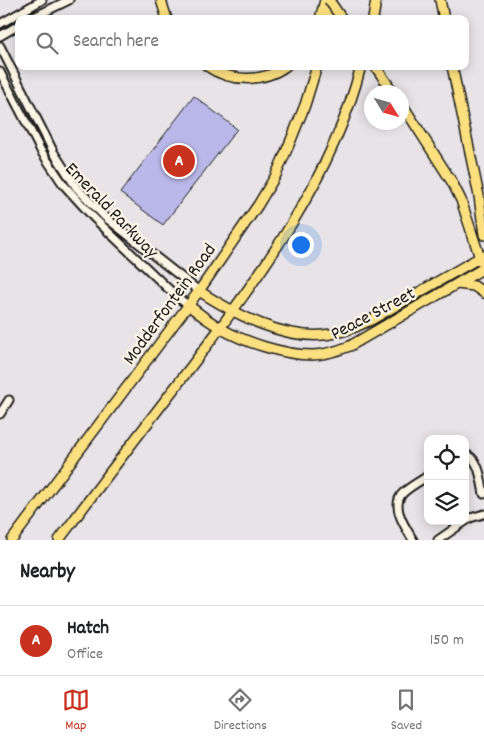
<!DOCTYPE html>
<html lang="en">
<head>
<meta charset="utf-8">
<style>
  :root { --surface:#fff; --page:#f2f2f2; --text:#202124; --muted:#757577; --line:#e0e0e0; --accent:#c8321e }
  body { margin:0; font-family:Dekko,sans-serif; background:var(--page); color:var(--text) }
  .controls { position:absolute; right:15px; bottom:15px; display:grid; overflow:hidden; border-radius:10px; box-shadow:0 2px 12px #0003 }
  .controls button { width:45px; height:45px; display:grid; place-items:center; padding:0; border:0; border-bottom:1px solid var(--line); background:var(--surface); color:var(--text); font:25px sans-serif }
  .compass { position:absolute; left:364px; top:85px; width:45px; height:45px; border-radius:50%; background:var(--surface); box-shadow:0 2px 12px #0003; rotate:127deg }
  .you { position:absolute; left:300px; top:244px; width:18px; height:18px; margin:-12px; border:4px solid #fff; border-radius:50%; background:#1a73e8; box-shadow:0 0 0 8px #1a73e833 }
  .badge { display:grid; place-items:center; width:32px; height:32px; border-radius:50%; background:var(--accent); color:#fff; font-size:16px; font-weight:700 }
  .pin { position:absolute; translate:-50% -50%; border:2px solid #fff; box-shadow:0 1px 5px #0006 }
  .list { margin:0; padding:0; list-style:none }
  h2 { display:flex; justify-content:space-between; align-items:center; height:65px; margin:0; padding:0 20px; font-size:21px }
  h2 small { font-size:16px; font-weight:400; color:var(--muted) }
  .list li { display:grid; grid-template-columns:32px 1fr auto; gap:15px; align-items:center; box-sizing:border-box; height:70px; padding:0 20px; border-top:1px solid var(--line) }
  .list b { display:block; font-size:19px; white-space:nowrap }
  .list p { margin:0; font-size:16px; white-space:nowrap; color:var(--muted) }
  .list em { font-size:16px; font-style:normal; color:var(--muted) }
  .icon { flex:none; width:28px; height:28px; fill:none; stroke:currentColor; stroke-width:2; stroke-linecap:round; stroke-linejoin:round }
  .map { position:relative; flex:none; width:484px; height:540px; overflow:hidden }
  .search { position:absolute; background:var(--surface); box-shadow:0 2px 12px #0003; left:15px; right:15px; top:15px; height:55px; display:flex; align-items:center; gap:12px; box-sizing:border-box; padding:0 18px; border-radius:10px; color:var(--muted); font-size:19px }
  .sheet { height:135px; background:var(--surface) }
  nav { display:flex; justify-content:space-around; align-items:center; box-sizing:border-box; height:70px; border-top:1px solid var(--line); background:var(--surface); font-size:14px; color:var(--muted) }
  nav a { display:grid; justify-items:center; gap:2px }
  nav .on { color:var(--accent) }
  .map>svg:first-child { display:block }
  .building { fill:#bab8e9; stroke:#1c1c1c }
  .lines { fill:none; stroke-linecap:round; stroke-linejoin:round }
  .minor-casing { stroke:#1c1c1c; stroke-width:11 }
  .major-casing { stroke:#1c1c1c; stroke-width:12 }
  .minor { stroke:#fcf5e5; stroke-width:7 }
  .major { stroke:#fce080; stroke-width:9 }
  .major-bridge-casing { stroke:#1c1c1c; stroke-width:12; stroke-linecap:butt }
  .major-bridge { stroke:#fce080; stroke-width:9 }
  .labels { text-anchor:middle; stroke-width:4.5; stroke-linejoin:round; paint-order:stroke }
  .street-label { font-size:19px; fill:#1c1c1c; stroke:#fcf5e5 }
</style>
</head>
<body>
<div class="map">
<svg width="484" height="540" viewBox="0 0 484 540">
  <rect width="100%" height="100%" fill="#e8e3e6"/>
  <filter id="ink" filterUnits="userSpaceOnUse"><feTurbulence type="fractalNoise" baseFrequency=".02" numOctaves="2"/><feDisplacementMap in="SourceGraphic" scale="10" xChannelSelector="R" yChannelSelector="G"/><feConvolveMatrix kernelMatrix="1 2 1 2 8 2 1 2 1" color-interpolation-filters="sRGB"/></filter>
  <g filter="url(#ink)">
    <path class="building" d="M194,96L237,129L163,225L120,193Z"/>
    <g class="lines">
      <g class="minor-casing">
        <path id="minor" d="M30,19L69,0
          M0,24L42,0
          M0,36L19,25
          M0,46L54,153L76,187L105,217L199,291
          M0,72L41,151L63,184L94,218L177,297L188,305
          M0,414L9,400
          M465,454C480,458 481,481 484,494
          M413,540C406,528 389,505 404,492C411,486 420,481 428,476
          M438,540L470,518L484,514"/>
      </g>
      <g class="major-casing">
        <path id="major" d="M161,0L167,19
          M440,0L444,19
          M320,19L325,0
          M329,19L331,0
          M373,19L376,0
          M207,66C230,82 263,83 286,66
          M375,66L393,92
          M452,66L479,196L484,235
          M402,104L452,182L461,200L481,261
          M457,284L474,286L484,293
          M199,291C235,314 286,342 331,334C345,332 358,326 371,320L484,255
          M188,305C198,313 209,321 220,328C244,342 284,355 312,355C325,355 337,351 350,346L484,268
          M12,540L199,291L258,205L276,175L291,140L305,105L317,66
          M59,540C102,482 146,425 190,368C260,275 332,180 361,66"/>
      </g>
      <use href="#minor" class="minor"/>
      <use href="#major" class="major"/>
      <g class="major-bridge-casing">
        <path id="major-bridge" d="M329,0L342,19"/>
      </g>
      <use href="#major-bridge" class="major-bridge"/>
    </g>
  </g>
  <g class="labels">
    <g class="street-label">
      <text transform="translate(113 209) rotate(46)" y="7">Emerald Parkway</text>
      <text transform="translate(168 303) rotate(-54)" y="7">Modderfontein Road</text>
      <text transform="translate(372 312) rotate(-28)" y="7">Peace Street</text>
    </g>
  </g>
</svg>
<div class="controls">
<button><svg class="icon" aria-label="locate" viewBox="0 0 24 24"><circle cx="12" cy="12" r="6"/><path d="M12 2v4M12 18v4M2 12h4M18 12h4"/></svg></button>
<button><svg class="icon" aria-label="layers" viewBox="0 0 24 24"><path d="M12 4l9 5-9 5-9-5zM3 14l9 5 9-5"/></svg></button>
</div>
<svg class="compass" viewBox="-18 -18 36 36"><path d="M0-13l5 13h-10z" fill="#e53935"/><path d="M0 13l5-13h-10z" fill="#757577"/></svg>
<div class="you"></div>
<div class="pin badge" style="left:179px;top:161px">A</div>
<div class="search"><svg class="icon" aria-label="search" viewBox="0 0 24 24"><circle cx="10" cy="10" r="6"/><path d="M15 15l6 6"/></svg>Search here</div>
</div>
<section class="sheet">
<h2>Nearby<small></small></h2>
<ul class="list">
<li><span class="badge">A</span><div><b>Hatch</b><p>Office</p></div><em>150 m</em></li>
</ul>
</section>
<nav>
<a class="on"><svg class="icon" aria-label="map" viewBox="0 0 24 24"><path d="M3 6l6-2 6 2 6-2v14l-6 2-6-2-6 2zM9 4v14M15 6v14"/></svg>Map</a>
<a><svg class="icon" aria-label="directions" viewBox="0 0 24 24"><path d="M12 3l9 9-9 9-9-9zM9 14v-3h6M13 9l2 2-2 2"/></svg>Directions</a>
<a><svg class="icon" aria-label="saved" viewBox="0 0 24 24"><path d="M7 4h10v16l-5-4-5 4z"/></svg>Saved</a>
</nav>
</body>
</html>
